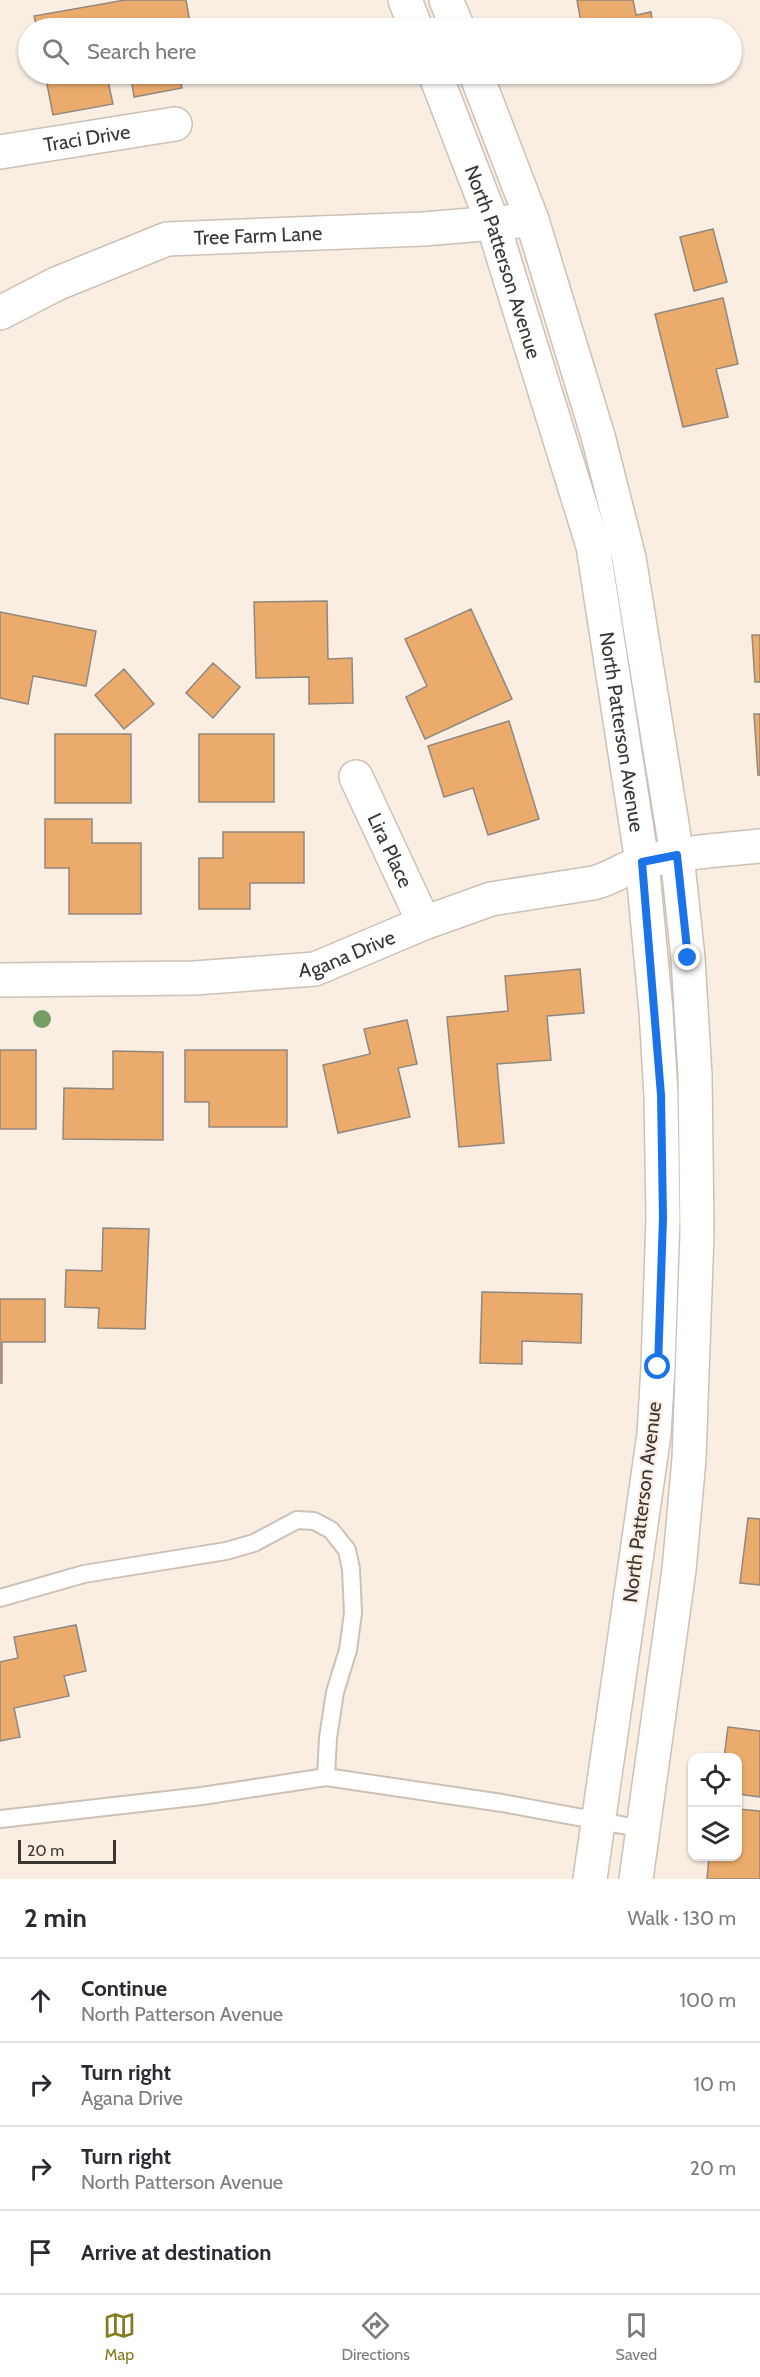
<!DOCTYPE html>
<html lang="en">
<head>
<meta charset="utf-8">
<style>
  :root { --surface:#fff; --page:#f7f7f7; --text:#2b2b33; --muted:#7c7c81; --line:#e1e1e2; --accent:#847b21 }
  body { margin:0; font-family:Cabin,sans-serif; background:var(--page); color:var(--text) }
  .controls { position:absolute; right:18px; bottom:18px; display:grid; overflow:hidden; border-radius:12px; box-shadow:0 2px 4px #0004 }
  .controls button { width:54px; height:54px; display:grid; place-items:center; padding:0; border:0; border-bottom:2px solid var(--line); background:var(--surface); color:var(--text); font:30px sans-serif }
  .scale { position:absolute; left:18px; bottom:15px; width:98px; box-sizing:border-box; padding-left:6px; border:3px solid #3b3632; border-top:0; font-size:16px; line-height:21px; white-space:nowrap; color:#3b3632; -webkit-text-stroke:4px #faeee3; paint-order:stroke }
  .stop { position:absolute; width:18px; height:18px; margin:-14px; border:4px solid #1a73e8; border-radius:50%; background:#fff }
  .stop.end { background:#1a73e8; border-color:#fff; box-shadow:0 2px 6px #0008 }
  .list { margin:0; padding:0; list-style:none }
  h2 { display:flex; justify-content:space-between; align-items:center; height:78px; margin:0; padding:0 24px; font-size:26px }
  h2 small { font-size:20px; font-weight:400; color:var(--muted) }
  .list li { display:grid; grid-template-columns:39px 1fr auto; gap:18px; align-items:center; box-sizing:border-box; height:84px; padding:0 24px; border-top:2px solid var(--line) }
  .list b { display:block; font-size:22px; white-space:nowrap }
  .list p { margin:0; font-size:20px; white-space:nowrap; color:var(--muted) }
  .list em { font-size:20px; font-style:normal; color:var(--muted) }
  .icon { flex:none; width:33px; height:33px; fill:none; stroke:currentColor; stroke-width:2; stroke-linecap:round; stroke-linejoin:round }
  .map { position:relative; flex:none; width:760px; height:1879px; overflow:hidden }
  .search { position:absolute; background:var(--surface); box-shadow:0 2px 4px #0004; left:18px; right:18px; top:18px; height:66px; display:flex; align-items:center; gap:15px; box-sizing:border-box; padding:0 21px; border-radius:33px; color:var(--muted); font-size:22px }
  .sheet { height:414px; background:var(--surface) }
  nav { display:flex; justify-content:space-around; align-items:center; box-sizing:border-box; height:84px; border-top:2px solid var(--line); background:var(--surface); font-size:16px; color:var(--muted) }
  nav a { display:grid; justify-items:center; gap:3px }
  nav .on { color:var(--accent) }
  .map>svg:first-child { display:block }
  .building { fill:#ebab6c; stroke:#92887e; stroke-width:1.5 }
  .lines { fill:none; stroke-linecap:round; stroke-linejoin:round }
  .lane-casing { stroke:#ccc1b6; stroke-width:20 }
  .street-casing { stroke:#ccc1b6; stroke-width:36 }
  .secondary-casing { stroke:#ccc1b6; stroke-width:36 }
  .lane { stroke:#fff; stroke-width:16 }
  .street { stroke:#fff; stroke-width:33 }
  .secondary { stroke:#fff; stroke-width:33 }
  .tree { fill:#739f67 }
  .route { stroke:#1a73e8; stroke-width:8 }
  .labels { text-anchor:middle; stroke-width:4.5; stroke-linejoin:round; paint-order:stroke }
  .street-label { font-size:20px; fill:#3b3632; stroke:#faeee3 }
</style>
</head>
<body>
<div class="map">
<svg width="760" height="1879" viewBox="0 0 760 1879">
  <rect width="100%" height="100%" fill="#faeee3"/>
  <path class="building" d="M125,0H186L191,28H37L34,16Z
    M577,0H633L636,15L651,12L653,28H582Z
    M45,74H179L182,88L134,97L131,77L108,81L113,104L53,115Z
    M713,229L727,282L694,291L680,237Z
    M723,298L738,364L716,369L728,417L683,427L655,314Z
    M327,601L328,659L352,658L353,703L309,704V677L256,678L254,602Z
    M471,609L512,699L425,739L406,697L427,686L405,639Z
    M0,612L96,631L86,686L33,676L28,704L0,698Z
    M752,635H760V682H755Z
    M213,663L240,687L213,718L186,693Z
    M124,669L154,704L124,729L95,695Z
    M754,714H760V775H758Z
    M509,721L539,819L488,835L473,788L444,797L428,746Z
    M55,734H131V803H55Z
    M199,734H274V802H199Z
    M45,819H92V843H141V914H69V868H45Z
    M223,832H304V883H250V909H199V858H223Z
    M580,969L584,1013L547,1016L551,1060L497,1064L504,1143L459,1147L447,1017L508,1011L505,976Z
    M407,1020L417,1064L398,1068L410,1117L338,1133L323,1065L370,1054L364,1029Z
    M0,1050H36V1129H0Z
    M185,1050H287V1127H209V1102H185Z
    M113,1051L163,1052V1140L63,1139L64,1088L113,1089Z
    M103,1228L149,1229L145,1329L98,1328L99,1308L65,1307L66,1270L102,1271Z
    M482,1292L582,1294L581,1343L522,1341V1364L480,1363Z
    M0,1299H45V1342H2V1383H0Z
    M748,1518L760,1519V1585L740,1583Z
    M76,1625L86,1671L64,1676L69,1696L14,1708L20,1737L0,1741V1662L18,1658L14,1637Z
    M728,1727L760,1731V1797L738,1794L741,1770L738,1769V1758H724Z
    M738,1809L760,1811V1879H707L709,1856H738Z"/>
  <g class="lines">
    <g class="lane-casing">
      <path id="lane" d="M0,1598L84,1574L226,1551L254,1543L297,1520L314,1521L331,1530L347,1550L351,1569L353,1613L348,1650L335,1692L328,1738L326,1777
        M0,1819L202,1796L326,1777L502,1803L643,1829"/>
    </g>
    <g class="street-casing">
      <g id="street">
        <path id="s1" d="M0,152L175,124"/>
        <path id="s2" d="M0,313L56,284L167,239L423,229L532,220"/>
        <path id="s3" d="M356,777L424,923"/>
        <path id="s4" d="M0,980L195,978L315,969L424,923L491,899L593,883C611,879 626,867 644,862C681,852 722,850 760,846"/>
      </g>
    </g>
    <g class="secondary-casing">
      <g id="secondary">
        <path d="M405,0L416,28"/>
        <path d="M446,0L458,28"/>
        <path id="s5" d="M435,74L493,224L593,546L642,862L656,1011L661,1095L663,1218L658,1367L654,1434L590,1879"/>
        <path d="M476,74L532,220L598,436L629,558L677,855L688,958L695,1075L697,1233L689,1459L679,1570L636,1879"/>
      </g>
    </g>
    <use href="#lane" class="lane"/>
    <use href="#street" class="street"/>
    <use href="#secondary" class="secondary"/>
  </g>
  <circle class="tree" cx="42" cy="1019" r="9"/>
  <g class="lines">
    <path class="route" d="M658,1367L663,1218L661,1095L642,862L677,855L688,958"/>
  </g>
  <g class="labels">
    <g class="street-label">
      <text dy="7" stroke="none"><textPath href="#s1" startOffset="88">Traci Drive</textPath></text>
      <text dy="7" stroke="none"><textPath href="#s2" startOffset="274">Tree Farm Lane</textPath></text>
      <text dy="7" stroke="none"><textPath href="#s5" startOffset="200">North Patterson Avenue</textPath></text>
      <text dy="7" stroke="none"><textPath href="#s5" startOffset="686">North Patterson Avenue</textPath></text>
      <text dy="7" stroke="none"><textPath href="#s3" startOffset="81">Lira Place</textPath></text>
      <text dy="7" stroke="none"><textPath href="#s4" startOffset="350">Agana Drive</textPath></text>
      <text transform="translate(642 1502) rotate(-83)" y="7">North Patterson Avenue</text>
    </g>
  </g>
</svg>
<div class="controls">
<button><svg class="icon" aria-label="locate" viewBox="0 0 24 24"><circle cx="12" cy="12" r="6"/><path d="M12 2v4M12 18v4M2 12h4M18 12h4"/></svg></button>
<button><svg class="icon" aria-label="layers" viewBox="0 0 24 24"><path d="M12 4l9 5-9 5-9-5zM3 14l9 5 9-5"/></svg></button>
</div>
<div class="scale">20 m</div>
<div class="stop" style="left:658px;top:1367px"></div>
<div class="stop end" style="left:688px;top:958px"></div>
<div class="search"><svg class="icon" aria-label="search" viewBox="0 0 24 24"><circle cx="10" cy="10" r="6"/><path d="M15 15l6 6"/></svg>Search here</div>
</div>
<section class="sheet">
<h2>2 min<small>Walk · 130 m</small></h2>
<ul class="list">
<li><svg class="icon" aria-label="ahead" viewBox="0 0 24 24"><path d="M12 20V5M6 11l6-6 6 6"/></svg><div><b>Continue</b><p>North Patterson Avenue</p></div><em>100 m</em></li>
<li><svg class="icon" aria-label="right" viewBox="0 0 24 24"><path d="M7 20v-9h11M14 6l5 5-5 5"/></svg><div><b>Turn right</b><p>Agana Drive</p></div><em>10 m</em></li>
<li><svg class="icon" aria-label="right" viewBox="0 0 24 24"><path d="M7 20v-9h11M14 6l5 5-5 5"/></svg><div><b>Turn right</b><p>North Patterson Avenue</p></div><em>20 m</em></li>
<li><svg class="icon" aria-label="arrive" viewBox="0 0 24 24"><path d="M6 21V4h12l-3 4 3 4H6"/></svg><div><b>Arrive at destination</b></div></li>
</ul>
</section>
<nav>
<a class="on"><svg class="icon" aria-label="map" viewBox="0 0 24 24"><path d="M3 6l6-2 6 2 6-2v14l-6 2-6-2-6 2zM9 4v14M15 6v14"/></svg>Map</a>
<a><svg class="icon" aria-label="directions" viewBox="0 0 24 24"><path d="M12 3l9 9-9 9-9-9zM9 14v-3h6M13 9l2 2-2 2"/></svg>Directions</a>
<a><svg class="icon" aria-label="saved" viewBox="0 0 24 24"><path d="M7 4h10v16l-5-4-5 4z"/></svg>Saved</a>
</nav>
</body>
</html>
